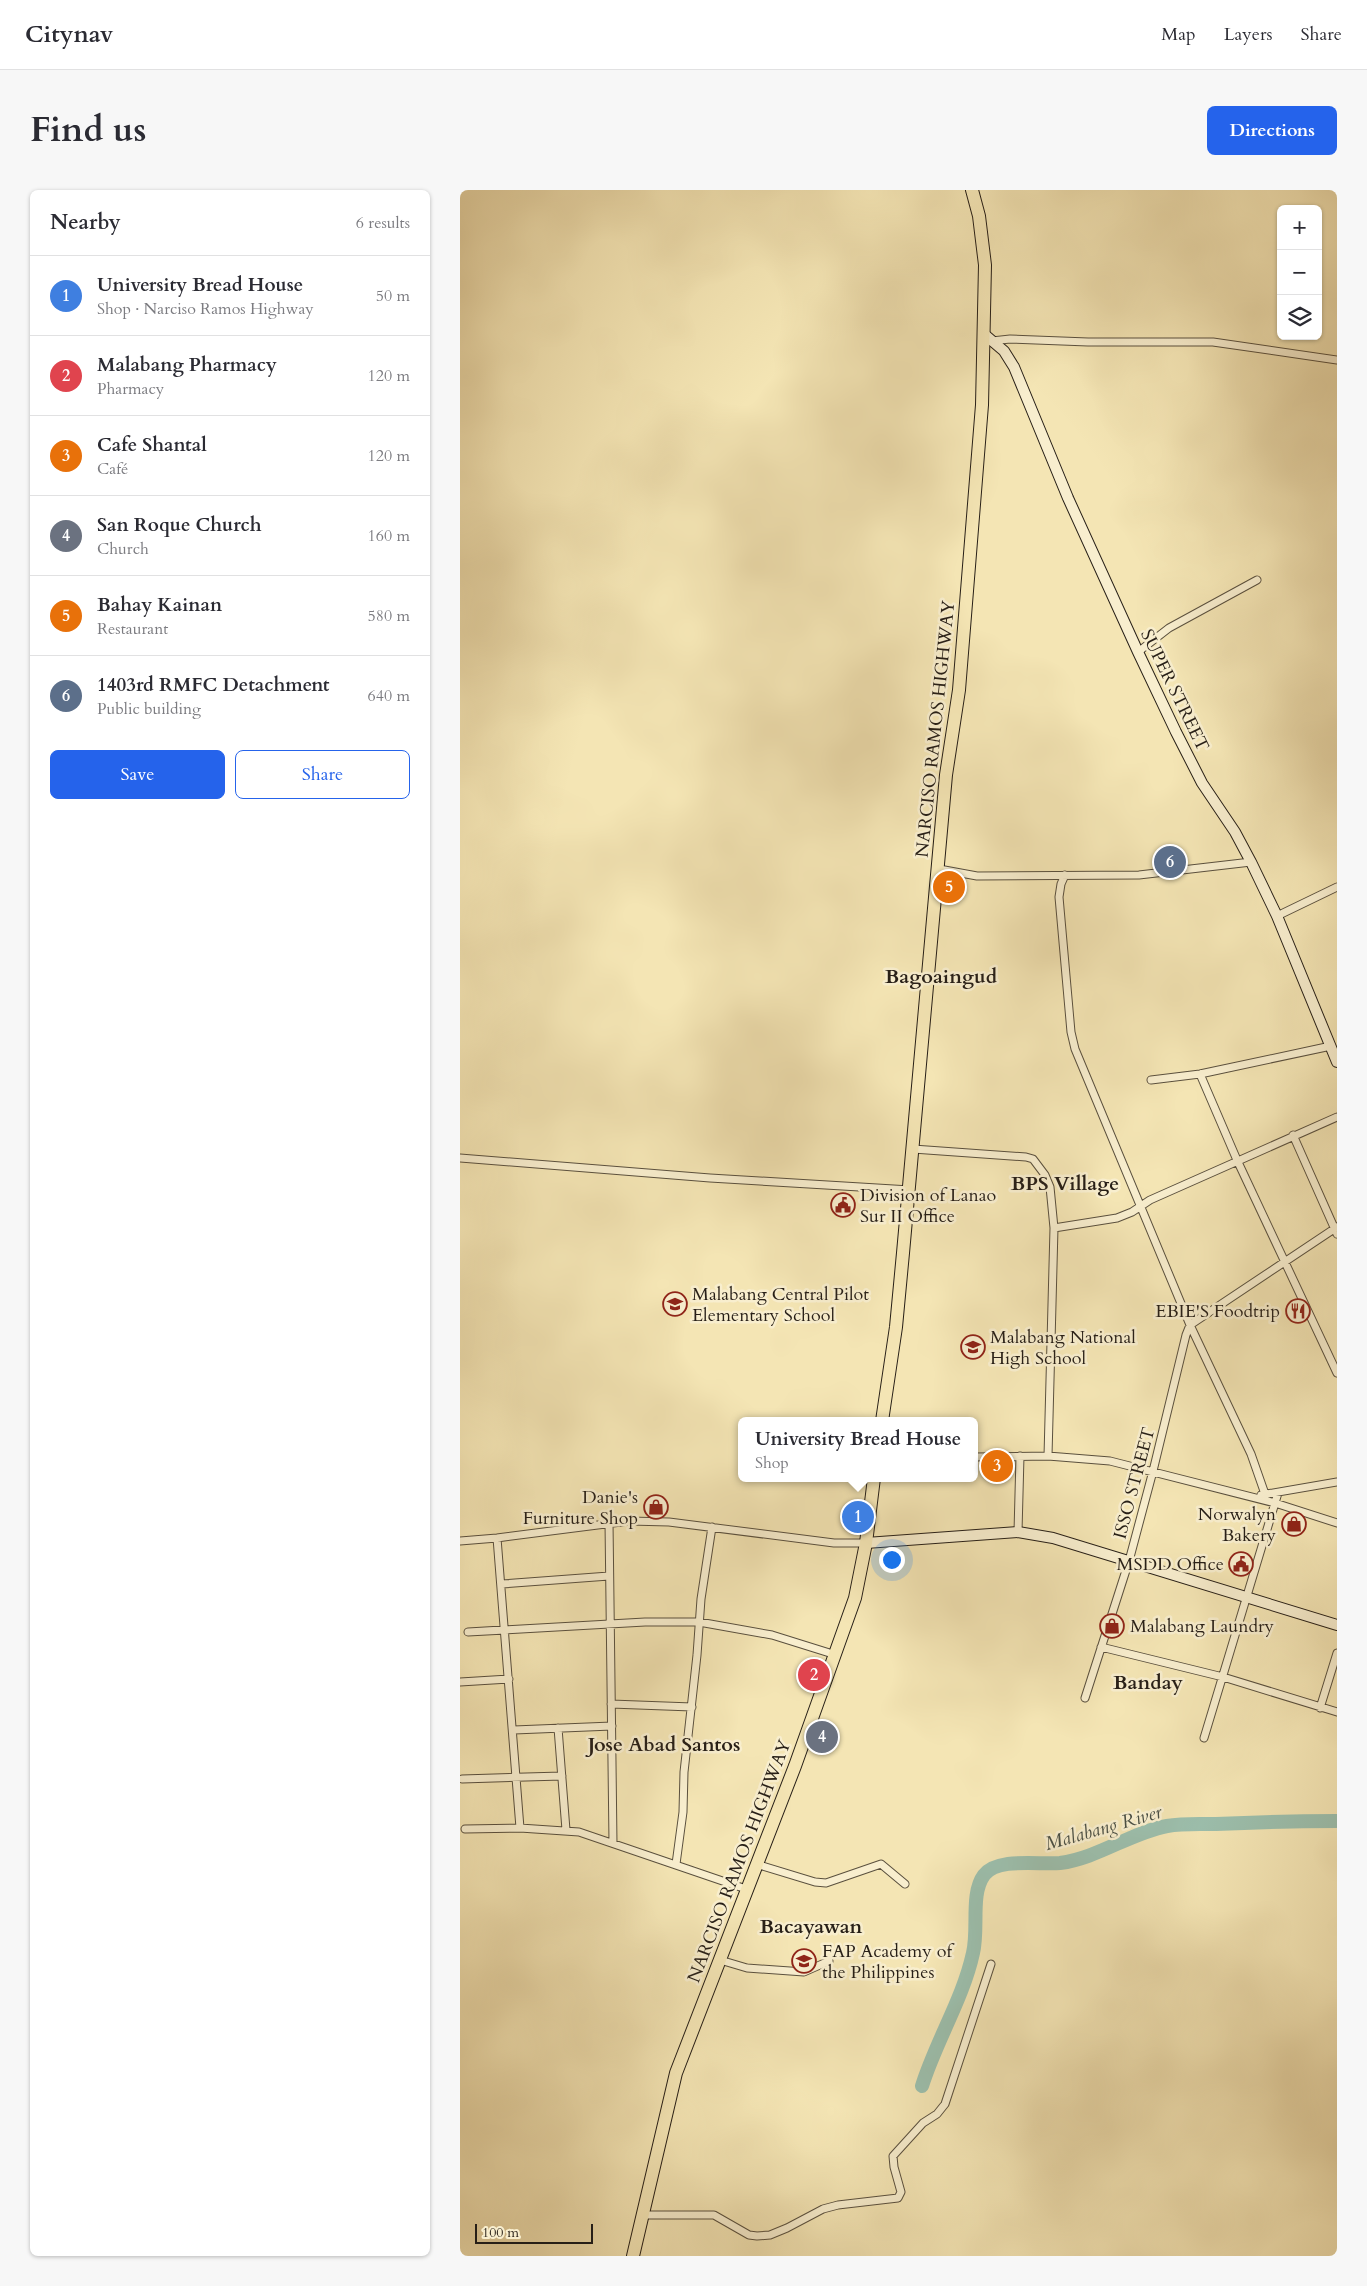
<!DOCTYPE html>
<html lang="en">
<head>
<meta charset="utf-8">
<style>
  :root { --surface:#fff; --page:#f7f7f7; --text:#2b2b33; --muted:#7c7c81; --line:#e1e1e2; --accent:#2563eb }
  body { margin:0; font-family:Cardo,serif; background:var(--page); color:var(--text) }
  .controls { position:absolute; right:15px; top:15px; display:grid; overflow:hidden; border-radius:8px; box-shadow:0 1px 4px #0004 }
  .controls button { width:45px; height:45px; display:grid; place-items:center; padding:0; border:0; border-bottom:1px solid var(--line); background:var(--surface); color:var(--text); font:25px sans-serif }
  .scale { position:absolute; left:15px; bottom:12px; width:118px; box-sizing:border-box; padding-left:5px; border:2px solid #271f17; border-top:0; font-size:14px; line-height:18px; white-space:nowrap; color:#271f17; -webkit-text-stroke:4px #f8eece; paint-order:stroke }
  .you { position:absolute; left:431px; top:1369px; width:18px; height:18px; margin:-12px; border:4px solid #fff; border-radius:50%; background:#1a73e8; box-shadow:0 0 0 8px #1a73e833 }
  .badge { display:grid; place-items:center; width:32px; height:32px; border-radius:50%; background:var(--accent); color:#fff; font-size:16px; font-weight:700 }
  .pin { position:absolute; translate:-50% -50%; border:2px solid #fff; box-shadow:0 1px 5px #0006 }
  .popup { position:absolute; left:278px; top:1227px; width:240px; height:65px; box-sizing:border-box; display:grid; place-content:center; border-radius:8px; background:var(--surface); filter:drop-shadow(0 1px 4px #0005); font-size:16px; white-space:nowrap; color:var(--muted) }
  .popup b { font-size:19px; color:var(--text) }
  .popup::after { content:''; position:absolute; left:50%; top:100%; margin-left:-10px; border:10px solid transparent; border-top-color:var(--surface) }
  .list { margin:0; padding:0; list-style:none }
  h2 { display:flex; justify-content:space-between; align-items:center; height:65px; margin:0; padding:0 20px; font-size:21px }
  h2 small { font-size:16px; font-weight:400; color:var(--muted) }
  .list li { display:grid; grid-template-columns:32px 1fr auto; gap:15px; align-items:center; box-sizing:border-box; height:80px; padding:0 20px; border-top:1px solid var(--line) }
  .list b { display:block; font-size:19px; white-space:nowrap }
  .list p { margin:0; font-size:16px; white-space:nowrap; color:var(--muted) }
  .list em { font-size:16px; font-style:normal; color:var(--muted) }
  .actions { display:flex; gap:10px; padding:15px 20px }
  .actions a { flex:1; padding:11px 0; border:1px solid var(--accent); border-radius:8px; text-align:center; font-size:18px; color:var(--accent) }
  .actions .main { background:var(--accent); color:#fff }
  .icon { flex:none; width:28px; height:28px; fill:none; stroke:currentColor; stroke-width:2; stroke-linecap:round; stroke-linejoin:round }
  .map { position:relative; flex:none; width:877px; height:2066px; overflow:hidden; border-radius:8px }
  header { display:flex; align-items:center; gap:30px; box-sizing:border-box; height:70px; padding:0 25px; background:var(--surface); border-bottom:1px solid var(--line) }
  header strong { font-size:24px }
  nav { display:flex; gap:28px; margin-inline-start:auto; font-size:18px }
  .intro { display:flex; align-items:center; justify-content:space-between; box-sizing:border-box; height:120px; padding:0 30px }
  h1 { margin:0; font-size:35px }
  .button { padding:12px 22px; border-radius:8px; background:var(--accent); color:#fff; font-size:18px; font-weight:700 }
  main { display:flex; gap:30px; padding:0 30px }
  aside { flex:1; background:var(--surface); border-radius:8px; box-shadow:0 1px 4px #0004 }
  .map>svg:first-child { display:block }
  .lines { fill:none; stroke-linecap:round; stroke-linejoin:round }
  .river { stroke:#9cbfad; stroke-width:14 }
  .street-casing { stroke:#5a503e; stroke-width:9 }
  .secondary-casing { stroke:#271f17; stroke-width:12 }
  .highway-casing { stroke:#271f17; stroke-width:14 }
  .street { stroke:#f8eece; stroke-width:7 }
  .secondary { stroke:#f8eece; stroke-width:10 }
  .highway { stroke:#f4e5b4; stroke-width:12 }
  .labels { text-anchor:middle; stroke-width:5; stroke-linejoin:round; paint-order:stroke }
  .street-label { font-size:18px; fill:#271f17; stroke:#f8eece }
  .poi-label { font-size:18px; fill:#271f17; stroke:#f8eece; text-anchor:start }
  .water-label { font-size:19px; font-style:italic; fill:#4a4f44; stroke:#f8eece }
  .quarter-label { font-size:20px; font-weight:bold; fill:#271f17; stroke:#f8eece }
</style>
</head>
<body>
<header>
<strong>Citynav</strong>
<nav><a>Map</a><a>Layers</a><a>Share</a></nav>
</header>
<div class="intro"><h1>Find us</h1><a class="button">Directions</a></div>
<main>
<aside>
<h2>Nearby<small>6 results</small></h2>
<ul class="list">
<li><span class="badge" style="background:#3f7fe0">1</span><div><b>University Bread House</b><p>Shop · Narciso Ramos Highway</p></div><em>50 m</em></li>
<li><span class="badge" style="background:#e0444e">2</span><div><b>Malabang Pharmacy</b><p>Pharmacy</p></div><em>120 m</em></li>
<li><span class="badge" style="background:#e8710a">3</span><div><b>Cafe Shantal</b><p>Café</p></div><em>120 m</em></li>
<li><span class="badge" style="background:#6b7280">4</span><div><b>San Roque Church</b><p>Church</p></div><em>160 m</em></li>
<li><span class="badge" style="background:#e8710a">5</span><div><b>Bahay Kainan</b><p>Restaurant</p></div><em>580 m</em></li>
<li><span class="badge" style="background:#5c6f8a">6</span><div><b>1403rd RMFC Detachment</b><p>Public building</p></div><em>640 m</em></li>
</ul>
<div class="actions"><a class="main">Save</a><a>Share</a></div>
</aside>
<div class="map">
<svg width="877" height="2066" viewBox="0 0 877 2066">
  <rect width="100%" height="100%" fill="#f4e5b4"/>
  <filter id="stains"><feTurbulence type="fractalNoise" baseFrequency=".004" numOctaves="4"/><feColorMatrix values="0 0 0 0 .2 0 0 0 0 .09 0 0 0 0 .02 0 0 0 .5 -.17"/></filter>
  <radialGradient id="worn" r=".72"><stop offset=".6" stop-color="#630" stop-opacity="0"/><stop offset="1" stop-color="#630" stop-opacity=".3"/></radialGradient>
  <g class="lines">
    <path class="river" d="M462,1896C476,1851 503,1809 513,1763C519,1739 510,1704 524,1685C538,1667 580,1675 600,1673C638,1668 670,1643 707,1636C723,1633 740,1634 756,1634C797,1632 837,1631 877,1631"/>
    <g class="street-casing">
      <path id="street" d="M532,151L550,149L628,152H753L877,170
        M678,462L709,438L797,390
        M479,679L517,686L679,685L791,672
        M605,685L601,694L599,707L611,842L615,859L730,1135L791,1264L805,1304
        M817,726L877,697
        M740,884L777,970L877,1183
        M691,890L740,884L871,856
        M833,945L877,1044
        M453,959L566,967L573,969L585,985L590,997L594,1038L588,1266
        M0,968L250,988L450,1000
        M594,1038L657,1028L672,1022L690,1010L877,927
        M514,1267L588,1266L650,1271L815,1313L877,1333
        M801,1305L877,1292
        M149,1332L153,1653
        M558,1342L560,1266
        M37,1348L60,1638
        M0,1351L37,1348L169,1331L209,1332L374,1353H406
        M42,1394L149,1386
        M8,1442L185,1432H239L312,1445L376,1465
        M641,1457L763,1487L877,1522
        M0,1492L49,1489
        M625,1508L669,1371L693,1281L726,1145L730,1135L877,1037
        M151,1514L232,1517
        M860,1518L877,1463
        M98,1538L106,1640
        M54,1540L152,1536
        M744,1548L818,1303
        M2,1589L102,1586
        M5,1639L60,1638L119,1642L286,1699
        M216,1674L223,1622L224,1582L237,1465L241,1409L252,1337
        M296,1674L355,1692L366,1693L421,1674L445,1694
        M260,1770L287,1778L344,1782L369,1771
        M183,2025H254L289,2045L297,2046L310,2045L327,2038L363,2019L378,2015L438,2008L441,2002L434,1977L433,1966L463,1933L477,1924L485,1914L531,1774"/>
    </g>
    <g class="secondary-casing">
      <path id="secondary" d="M524,144L544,161L554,177L608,308L678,462L716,542L742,593L775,642L791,672L817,726L877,872
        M406,1353L558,1342L593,1348L877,1435"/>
    </g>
    <g class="highway-casing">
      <path id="highway" d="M422,1231L436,1137L443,1063L486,585L499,500L522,215L525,75L519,26L512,0
        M173,2066L216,1883L335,1576L395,1408L406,1353L414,1288"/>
    </g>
    <use href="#street" class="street"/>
    <use href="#secondary" class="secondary"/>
    <use href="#highway" class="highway"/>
  </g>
  <defs>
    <g id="civic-ring" transform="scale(1.25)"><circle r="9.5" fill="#f8eece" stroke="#8f2418" stroke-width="1.5"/><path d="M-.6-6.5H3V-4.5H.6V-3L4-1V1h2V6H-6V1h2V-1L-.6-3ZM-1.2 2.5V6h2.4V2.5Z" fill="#8f2418"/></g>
    <g id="school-ring" transform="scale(1.25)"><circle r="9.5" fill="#f8eece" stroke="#8f2418" stroke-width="1.5"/><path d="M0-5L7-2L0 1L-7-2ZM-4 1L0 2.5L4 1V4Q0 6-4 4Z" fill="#8f2418"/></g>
    <g id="restaurant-ring" transform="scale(1.25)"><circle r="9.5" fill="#f8eece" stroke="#8f2418" stroke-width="1.5"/><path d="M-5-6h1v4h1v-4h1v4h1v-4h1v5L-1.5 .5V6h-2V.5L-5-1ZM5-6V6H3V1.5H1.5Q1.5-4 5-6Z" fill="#8f2418"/></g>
    <g id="shop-ring" transform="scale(1.25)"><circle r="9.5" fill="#f8eece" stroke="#8f2418" stroke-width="1.5"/><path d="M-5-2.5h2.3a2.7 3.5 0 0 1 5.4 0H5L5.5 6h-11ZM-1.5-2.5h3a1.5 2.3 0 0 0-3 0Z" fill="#8f2418"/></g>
  </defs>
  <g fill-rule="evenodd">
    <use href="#civic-ring" x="383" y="1015"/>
    <use href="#school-ring" x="215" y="1114"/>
    <use href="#restaurant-ring" x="838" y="1121"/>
    <use href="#school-ring" x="513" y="1157"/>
    <use href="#shop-ring" x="196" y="1317"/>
    <use href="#shop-ring" x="834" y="1334"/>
    <use href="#civic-ring" x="781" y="1374"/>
    <use href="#shop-ring" x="652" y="1436"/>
    <use href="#school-ring" x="344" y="1771"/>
  </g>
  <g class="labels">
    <g class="street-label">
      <text transform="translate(715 500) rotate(64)" y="6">SUPER STREET</text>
      <text transform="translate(475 539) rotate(-84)" y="6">NARCISO RAMOS HIGHWAY</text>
      <text transform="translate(674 1293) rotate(-75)" y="6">ISSO STREET</text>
      <text transform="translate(279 1671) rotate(-69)" y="6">NARCISO RAMOS HIGHWAY</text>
    </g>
    <g class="poi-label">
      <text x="400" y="1011">Division of Lanao<tspan x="400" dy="21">Sur II Office</tspan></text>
      <text x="232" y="1110">Malabang Central Pilot<tspan x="232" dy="21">Elementary School</tspan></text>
      <text x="820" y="1127" text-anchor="end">EBIE'S Foodtrip</text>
      <text x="530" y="1153">Malabang National<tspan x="530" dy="21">High School</tspan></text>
      <text x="178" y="1313" text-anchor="end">Danie's<tspan x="178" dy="21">Furniture Shop</tspan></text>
      <text x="816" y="1330" text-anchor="end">Norwalyn<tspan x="816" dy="21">Bakery</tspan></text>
      <text x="764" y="1380" text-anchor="end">MSDD Office</text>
      <text x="670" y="1442">Malabang Laundry</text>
      <text x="362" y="1767">FAP Academy of<tspan x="362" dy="21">the Philippines</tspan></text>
    </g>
    <g class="water-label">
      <text transform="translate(643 1637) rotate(-16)" y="7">Malabang River</text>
    </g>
    <g class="quarter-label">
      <text x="481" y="793">Bagoaingud</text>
      <text x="605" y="1000">BPS Village</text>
      <text x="688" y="1499">Banday</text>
      <text x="204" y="1561">Jose Abad Santos</text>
      <text x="351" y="1743">Bacayawan</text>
    </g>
  </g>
  <rect width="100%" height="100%" filter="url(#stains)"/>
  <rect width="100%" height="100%" fill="url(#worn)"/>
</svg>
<div class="controls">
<button>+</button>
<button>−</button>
<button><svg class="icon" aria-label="layers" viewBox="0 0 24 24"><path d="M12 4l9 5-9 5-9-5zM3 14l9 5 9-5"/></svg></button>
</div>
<div class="scale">100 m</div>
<div class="you"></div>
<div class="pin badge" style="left:398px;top:1327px;background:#3f7fe0">1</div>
<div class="popup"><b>University Bread House</b>Shop</div>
<div class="pin badge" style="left:354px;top:1485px;background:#e0444e">2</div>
<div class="pin badge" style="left:537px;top:1276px;background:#e8710a">3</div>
<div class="pin badge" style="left:362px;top:1547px;background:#6b7280">4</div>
<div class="pin badge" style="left:489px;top:697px;background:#e8710a">5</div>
<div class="pin badge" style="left:710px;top:672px;background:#5c6f8a">6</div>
</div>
</main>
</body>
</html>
